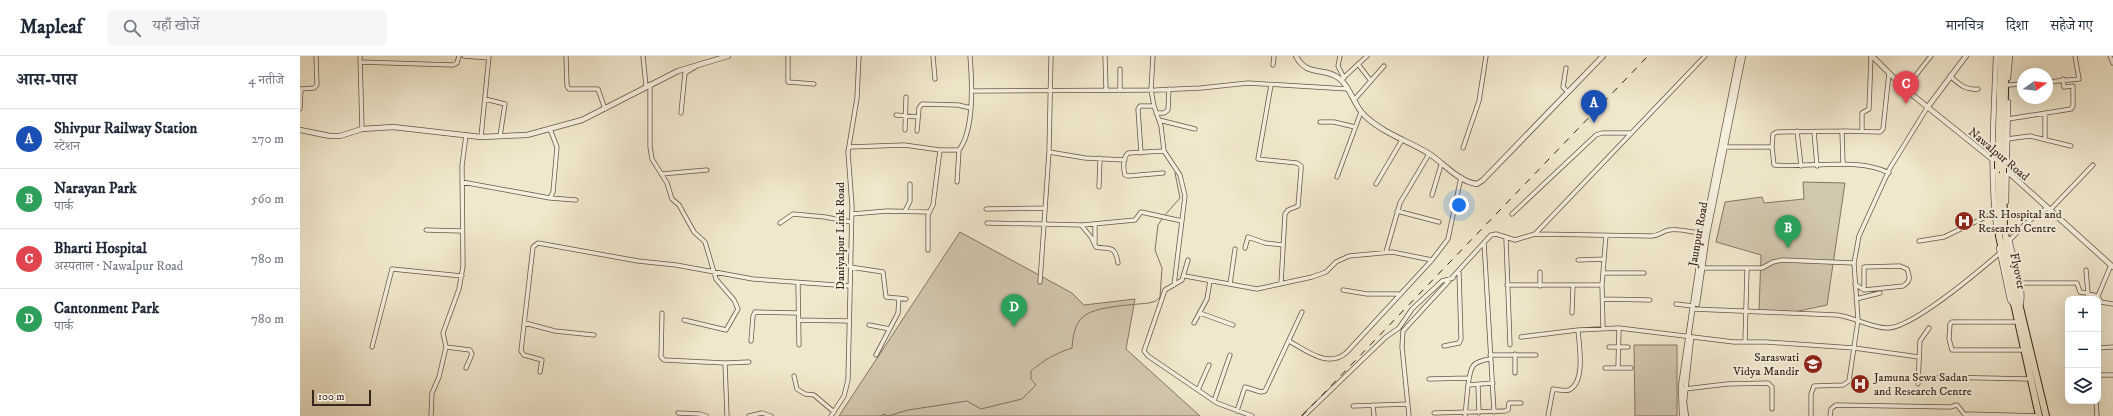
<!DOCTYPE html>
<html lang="hi">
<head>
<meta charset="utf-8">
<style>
  :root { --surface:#fff; --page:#f6f6f7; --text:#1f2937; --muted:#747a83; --line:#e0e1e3; --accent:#8f2418 }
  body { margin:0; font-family:"IM FELL DW Pica","Noto Serif Devanagari",serif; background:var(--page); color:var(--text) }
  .controls { position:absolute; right:12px; bottom:12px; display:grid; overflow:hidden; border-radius:8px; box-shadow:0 4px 16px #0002 }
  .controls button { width:36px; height:36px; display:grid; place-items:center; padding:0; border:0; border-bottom:1px solid var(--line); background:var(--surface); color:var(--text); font:20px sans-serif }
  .compass { position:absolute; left:1717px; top:12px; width:36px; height:36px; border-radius:50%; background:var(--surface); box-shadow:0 4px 16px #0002; rotate:76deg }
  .scale { position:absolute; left:12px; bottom:10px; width:59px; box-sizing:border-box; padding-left:4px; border:2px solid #37261c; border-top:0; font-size:11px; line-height:14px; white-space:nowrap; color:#37261c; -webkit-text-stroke:3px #f5efde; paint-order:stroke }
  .you { position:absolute; left:1159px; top:149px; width:14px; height:14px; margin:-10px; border:3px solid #fff; border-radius:50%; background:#1a73e8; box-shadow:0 0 0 6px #1a73e833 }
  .badge { display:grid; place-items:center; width:26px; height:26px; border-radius:50%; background:var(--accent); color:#fff; font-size:13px; font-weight:700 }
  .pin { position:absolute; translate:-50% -33px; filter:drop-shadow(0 1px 2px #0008) }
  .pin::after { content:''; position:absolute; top:21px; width:14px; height:12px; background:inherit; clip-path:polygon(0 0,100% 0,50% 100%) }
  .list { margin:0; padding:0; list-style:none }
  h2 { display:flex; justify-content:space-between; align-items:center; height:52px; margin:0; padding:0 16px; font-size:17px }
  h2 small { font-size:13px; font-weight:400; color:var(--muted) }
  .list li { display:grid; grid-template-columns:26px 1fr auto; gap:12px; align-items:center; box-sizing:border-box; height:60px; padding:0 16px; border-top:1px solid var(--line) }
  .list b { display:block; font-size:15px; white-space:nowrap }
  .list p { margin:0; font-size:13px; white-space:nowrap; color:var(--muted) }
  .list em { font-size:13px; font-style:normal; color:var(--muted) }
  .icon { flex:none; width:22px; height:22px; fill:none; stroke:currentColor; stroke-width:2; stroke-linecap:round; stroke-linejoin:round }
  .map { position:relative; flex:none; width:1813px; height:360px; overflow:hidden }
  header { display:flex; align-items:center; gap:24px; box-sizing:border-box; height:56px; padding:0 20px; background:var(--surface); border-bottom:1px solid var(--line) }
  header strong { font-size:19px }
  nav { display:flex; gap:22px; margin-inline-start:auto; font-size:14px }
  .search { width:280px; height:36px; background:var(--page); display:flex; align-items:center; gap:10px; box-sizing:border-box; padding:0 14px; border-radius:8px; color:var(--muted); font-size:15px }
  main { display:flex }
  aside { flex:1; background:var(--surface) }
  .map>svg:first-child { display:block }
  .green { fill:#d1c6ae; stroke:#847665 }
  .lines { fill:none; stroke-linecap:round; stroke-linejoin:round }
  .stream { stroke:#807262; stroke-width:1 }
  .minor-casing { stroke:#655648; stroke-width:5 }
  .tertiary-casing { stroke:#655648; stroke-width:6 }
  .trunk-casing { stroke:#37261c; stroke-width:8 }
  .minor { stroke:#f5efde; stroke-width:3.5 }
  .tertiary { stroke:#f5efde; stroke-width:4.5 }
  .trunk { stroke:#f0e7cc; stroke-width:6 }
  .rail { stroke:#37261c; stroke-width:1; stroke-dasharray:7 7; stroke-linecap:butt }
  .trunk-bridge-casing { stroke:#37261c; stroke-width:8; stroke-linecap:butt }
  .trunk-bridge { stroke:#f0e7cc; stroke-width:6 }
  .labels { text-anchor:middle; stroke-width:4; stroke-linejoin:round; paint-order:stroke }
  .street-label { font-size:12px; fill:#37261c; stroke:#f5efde }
  .poi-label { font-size:12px; fill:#37261c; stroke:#f5efde; text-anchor:start }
</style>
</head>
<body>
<header>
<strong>Mapleaf</strong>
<div class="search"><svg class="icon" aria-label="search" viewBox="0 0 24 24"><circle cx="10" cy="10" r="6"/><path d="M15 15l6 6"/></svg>यहाँ खोजें</div>
<nav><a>मानचित्र</a><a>दिशा</a><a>सहेजे गए</a></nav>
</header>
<main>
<aside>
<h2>आस-पास<small>4 नतीजे</small></h2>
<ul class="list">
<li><span class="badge" style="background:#1a4fb4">A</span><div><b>Shivpur Railway Station</b><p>स्टेशन</p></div><em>270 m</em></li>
<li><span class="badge" style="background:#2e9e5b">B</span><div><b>Narayan Park</b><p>पार्क</p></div><em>560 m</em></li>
<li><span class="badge" style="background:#e0444e">C</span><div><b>Bharti Hospital</b><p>अस्पताल · Nawalpur Road</p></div><em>780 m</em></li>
<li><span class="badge" style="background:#2e9e5b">D</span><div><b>Cantonment Park</b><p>पार्क</p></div><em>780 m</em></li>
</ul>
</aside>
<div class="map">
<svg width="1813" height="360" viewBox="0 0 1813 360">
  <rect width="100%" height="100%" fill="#f0e7cc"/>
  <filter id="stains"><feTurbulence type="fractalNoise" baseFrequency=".005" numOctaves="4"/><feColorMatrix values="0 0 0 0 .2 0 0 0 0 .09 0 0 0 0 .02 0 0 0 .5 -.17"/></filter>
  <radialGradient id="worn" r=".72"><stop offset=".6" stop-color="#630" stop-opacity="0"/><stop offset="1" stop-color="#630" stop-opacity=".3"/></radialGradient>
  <path class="green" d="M1503,126L1545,127L1527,249L1489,257L1459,255L1461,199L1416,186L1425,146L1462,141L1464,147L1504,143Z
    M660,176L772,237L784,249L835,243L826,293L900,360H539Z
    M1334,289H1377V360H1335Z"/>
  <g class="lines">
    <path class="stream" d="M864,160L880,142L875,117
      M581,360L583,358L588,360L608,354L667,345L681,353L722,343L736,329L731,323V315C744,304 756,297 772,292C773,281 774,269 783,261C794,250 832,249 849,247L856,245L860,241L862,212L855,194L858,169L862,163"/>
    <g class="minor-casing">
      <path id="minor" d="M60,0L62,73
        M164,0L189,2
        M266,0L267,30L269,33H298L305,53
        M343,0L346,30
        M488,0V26L514,28
        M633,0L635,23
        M805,0L806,34
        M853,0L851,34L854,50L861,70L864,95L880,119L885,140L874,229
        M1040,0L1038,10L1044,22
        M1810,0L1813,7
        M60,6L153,9L157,7L159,0
        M1058,8L1071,25
        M973,9L974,0
        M1266,12L1263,31L1268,36
        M820,13V34
        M1650,20C1659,28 1666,35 1678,33
        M1041,24L1067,0
        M1747,26L1779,23L1775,0
        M350,28V91L352,103L367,127L372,143L379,149L394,176L405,186L416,223L434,244L438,253L426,274L384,264
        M971,29L958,103L997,107L1001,110V114L998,150L988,154L985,158L981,228
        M1708,29L1723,28
        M1605,33L1631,0
        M673,35L856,34L901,32L948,27L1048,33
        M185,43L205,48L200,80
        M1054,44L1084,10
        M0,53L1,33L14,32L17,29L16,0
        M381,57L385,17L395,11
        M856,57H864L868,54L869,33
        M1745,57V83
        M596,59L618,61
        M1708,63L1771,53L1773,50V30L1764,31L1763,23
        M859,64L895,73
        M1020,66H1034L1055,71
        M605,74L606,41
        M617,75L619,52L622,48L658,49L671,52
        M1497,75L1501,110
        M1562,75V57L1569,53L1571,0
        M1514,76L1517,110
        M181,81L189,0
        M1707,83L1730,80L1771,90
        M549,91L604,89L640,94H659C675,73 672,25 670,0
        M1423,91H1472L1473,78L1477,76L1542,75
        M1472,91L1474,109C1508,112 1559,101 1589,117
        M1163,92L1179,45L1186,0
        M749,96L785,102L825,104
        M841,97L838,53L840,50H854
        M1543,108L1542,75L1580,76L1583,73L1589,17
        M863,117L828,120L825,119C823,112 823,102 828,97L864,95
        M361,118L407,114
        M1037,121L1061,56
        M162,126L250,142L276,144
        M657,126L659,94
        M1076,128L1102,84
        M799,131L800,102
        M1132,139L1141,109
        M250,142L253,136L257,91L250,73
        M686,153L745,152
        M605,155L610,145V128
        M1097,155L1139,166
        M1749,155L1793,109
        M552,158L587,155L629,156
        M1212,158L1296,79L1302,77H1331
        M480,167L493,158L525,161L551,166
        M687,167L783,169L835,164L841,156L882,165
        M795,168V187
        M781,169L791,181L796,191C809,194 815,188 818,207
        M126,174L162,175
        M1235,178L1351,180C1360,180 1362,175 1369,174C1380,172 1395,177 1405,178
        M1206,182L1210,289
        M1619,185L1644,181L1694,157
        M1709,185L1725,168L1747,152
        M1184,186L1194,356
        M945,192L948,181L965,187L983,189
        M628,194V159L633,149L640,94
        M1086,196L1100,147L1129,98
        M888,204L882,224L865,234L844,295L848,300L917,347L952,360
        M1278,204L1304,203
        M550,211L583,216L586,241L606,243
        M1402,212H1462L1473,206L1482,204L1554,207
        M1786,214L1788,238L1798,240L1801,246L1813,248
        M1303,217H1344
        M885,220L957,233L1012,221L1026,216L1036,206L1049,200L1092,196L1132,204
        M740,226L749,96L751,0
        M498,227L499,289
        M1719,227H1777L1780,236L1787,237L1788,243
        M930,228L935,193
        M1555,228L1564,234L1603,230C1611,225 1610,221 1607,213L1600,210L1564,211V234
        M1207,229H1302
        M1240,230V216
        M1043,234L1067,238H1099
        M1798,240L1811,209
        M1303,243L1350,244
        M1556,243L1580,237
        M1376,248L1393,250
        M1393,253L1537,259C1554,261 1571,272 1588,272C1613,271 1679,215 1700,197
        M362,257L361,301L364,304L425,307L449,306
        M900,257L933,269
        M1272,257L1273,230
        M498,264L549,265
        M1717,266H1652L1650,268L1649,283L1652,294H1723
        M225,267L255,275L294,279
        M894,267L907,243L910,225
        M569,269L590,273
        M1303,273L1302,229L1306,179
        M1221,281L1278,274L1319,272L1434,286H1466L1554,292L1619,301
        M451,285L453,260L455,256L498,257
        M989,285C1007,295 1029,313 1047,296L1132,204L1148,183L1161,121
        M1445,286L1447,213
        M1144,290L1159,287L1161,283L1159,216
        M72,291L92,213L162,220
        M146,291L170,294L172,298L166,312
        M1309,291H1328
        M1798,292L1813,291
        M1215,298V317
        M576,299L598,257L599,242
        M1190,299H1236
        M425,307L427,360
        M1318,311L1319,272
        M1305,312H1331
        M240,316L242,304L224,299L221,295L233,191L238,187L338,205L376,209L453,223L550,230
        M1798,319H1813
        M494,320L497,333L505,338L514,339L534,356
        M1639,321L1731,323
        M1129,323L1169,322
        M1618,328L1620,285L1629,272
        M1168,329C1171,310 1171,306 1190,303
        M1178,329L1179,357
        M1385,333L1427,328L1468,327L1472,331V353
        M898,334L909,309
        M914,345L930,299
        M1796,345L1797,360
        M1073,349L1074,360
        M1053,350L1108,348
        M937,355L945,331L961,336L965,335L1002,256
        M378,357L400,358L406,360
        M1134,357L1205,355L1208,354L1209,347H1221
        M131,360L132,337L139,321L146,291L143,277L159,233L163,210L162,110L166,79
        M449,360L462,357L471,360
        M531,360L544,340L548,324L552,150L548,96L557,42L559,0
        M1004,360L1086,281L1099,272L1112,253L1142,225L1153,222
        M1109,360L1102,291L1103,275L1191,179L1196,178L1215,184L1235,178L1405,0
        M1165,360L1168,329L1193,327
        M1248,360L1253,333C1258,334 1265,335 1269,334C1286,326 1279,289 1278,274
        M1511,360V338L1514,330L1543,329L1549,325L1558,264L1554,207L1559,180L1590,112L1627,52
        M1530,360L1531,353L1536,349L1650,351L1657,349L1665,359
        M1665,360L1667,358L1739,360"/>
    </g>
    <g class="tertiary-casing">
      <path id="tertiary" d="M996,0C1007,22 1025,10 1040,23C1051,32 1054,50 1065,60C1083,77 1108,85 1128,97C1144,107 1157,125 1177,128L1183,124L1303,0
        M1572,0L1605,33L1707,115L1813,211
        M1696,0C1694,58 1689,119 1697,176
        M1708,22L1710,0
        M1627,52L1666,0
        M0,74L30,80H40L62,73L93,71L181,81L227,79L282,64L378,15L428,0
        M1706,146L1708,46
        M1709,183C1712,200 1726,235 1720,250
        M1699,192L1710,244L1713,248
        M1397,248L1407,179L1443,0
        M1382,360L1381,330L1404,175L1439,0
        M1386,360L1384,346L1391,283"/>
    </g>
    <g class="trunk-casing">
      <path id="trunk" d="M1698,105L1701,0
        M1703,107L1706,0
        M1698,113L1699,180L1739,360
        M1703,117L1704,169L1710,210L1746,360"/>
    </g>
    <use href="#minor" class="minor"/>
    <use href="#tertiary" class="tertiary"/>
    <use href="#trunk" class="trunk"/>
    <path class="rail" d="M1002,360L1348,0"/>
    <g class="trunk-bridge-casing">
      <path id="trunk-bridge" d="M1698,105V113
        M1703,107V117"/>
    </g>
    <use href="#trunk-bridge" class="trunk-bridge"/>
  </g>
  <defs>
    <g id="hospital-disc" transform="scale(1)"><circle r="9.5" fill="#8f2418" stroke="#f5efde"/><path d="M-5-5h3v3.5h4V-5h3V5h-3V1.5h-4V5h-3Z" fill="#fff"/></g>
    <g id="school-disc" transform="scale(1)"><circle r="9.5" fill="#8f2418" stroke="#f5efde"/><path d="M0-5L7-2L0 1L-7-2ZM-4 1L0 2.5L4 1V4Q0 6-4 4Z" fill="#fff"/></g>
  </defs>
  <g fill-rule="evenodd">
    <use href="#hospital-disc" x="1664" y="165"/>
    <use href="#school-disc" x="1513" y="308"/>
    <use href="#hospital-disc" x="1560" y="328"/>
  </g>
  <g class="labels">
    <g class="street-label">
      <text transform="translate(1699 98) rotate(40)" y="4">Nawalpur Road</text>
      <text transform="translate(1398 178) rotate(-80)" y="4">Jaunpur Road</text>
      <text transform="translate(540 180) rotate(-90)" y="4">Daniyalpur Link Road</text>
      <text transform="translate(1718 215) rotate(78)" y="4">Flyover</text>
    </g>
    <g class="poi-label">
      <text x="1678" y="162">R.S. Hospital and<tspan x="1678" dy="14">Research Centre</tspan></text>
      <text x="1499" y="305" text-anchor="end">Saraswati<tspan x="1499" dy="14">Vidya Mandir</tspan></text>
      <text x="1574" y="325">Jamuna Sewa Sadan<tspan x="1574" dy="14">and Research Centre</tspan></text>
    </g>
  </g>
  <rect width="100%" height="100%" filter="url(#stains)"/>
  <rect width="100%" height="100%" fill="url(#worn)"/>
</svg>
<div class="controls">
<button>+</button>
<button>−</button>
<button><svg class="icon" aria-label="layers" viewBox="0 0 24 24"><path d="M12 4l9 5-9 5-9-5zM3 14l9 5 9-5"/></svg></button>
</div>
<svg class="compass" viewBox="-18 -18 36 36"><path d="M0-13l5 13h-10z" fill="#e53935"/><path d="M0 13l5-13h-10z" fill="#747a83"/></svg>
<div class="scale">100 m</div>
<div class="you"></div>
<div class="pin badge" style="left:1294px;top:67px;background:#1a4fb4">A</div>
<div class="pin badge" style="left:1488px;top:192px;background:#2e9e5b">B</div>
<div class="pin badge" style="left:1606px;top:48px;background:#e0444e">C</div>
<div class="pin badge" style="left:714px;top:271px;background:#2e9e5b">D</div>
</div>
</main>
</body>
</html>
